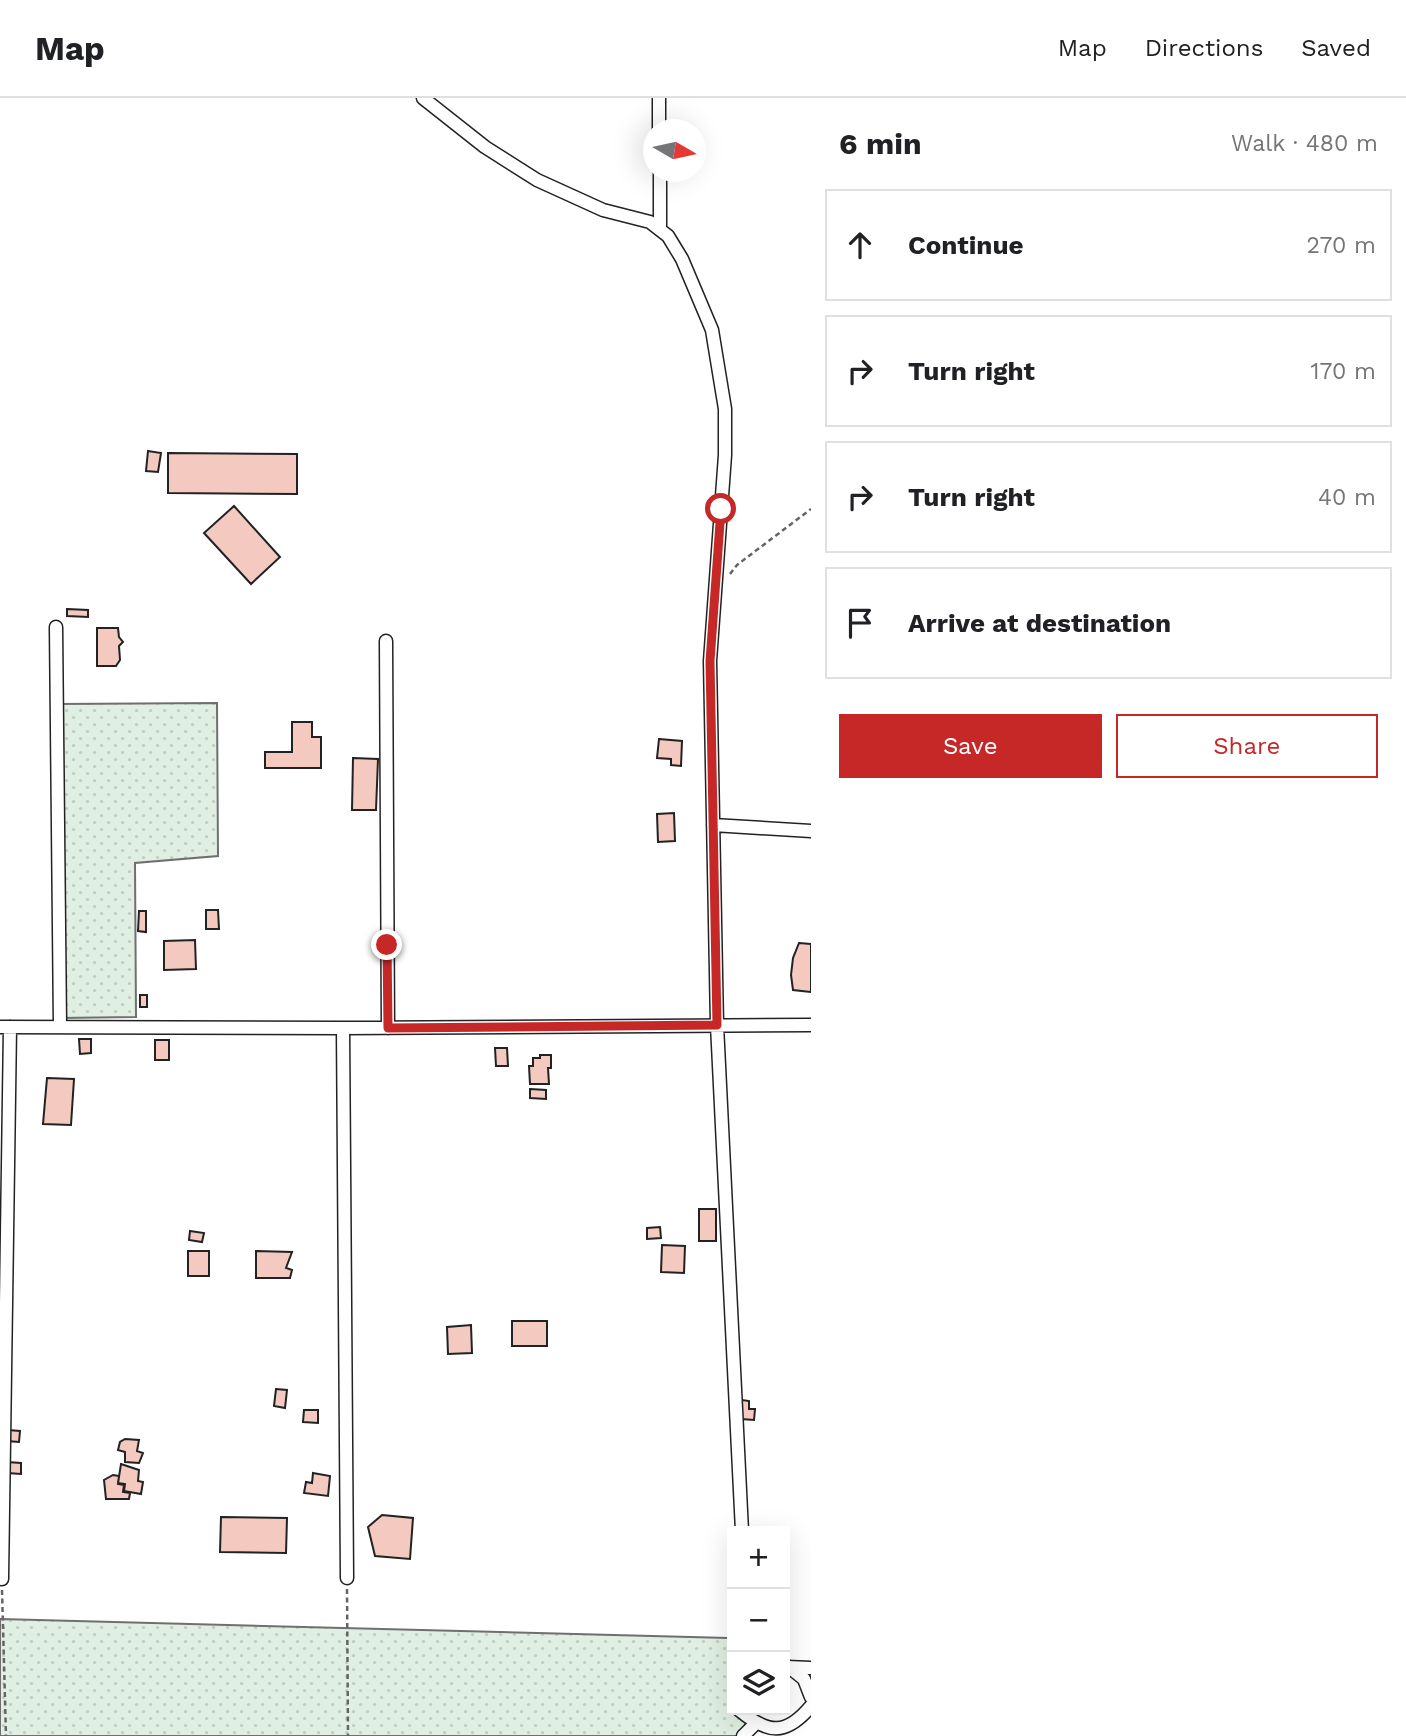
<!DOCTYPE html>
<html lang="en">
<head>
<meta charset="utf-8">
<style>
  :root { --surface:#fff; --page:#f6f6f6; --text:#202124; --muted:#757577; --line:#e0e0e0; --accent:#c62828 }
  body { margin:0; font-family:"Work Sans",sans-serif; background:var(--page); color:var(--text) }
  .controls { position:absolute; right:21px; bottom:21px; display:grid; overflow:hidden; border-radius:0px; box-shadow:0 7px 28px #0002 }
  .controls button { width:63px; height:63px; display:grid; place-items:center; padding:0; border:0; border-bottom:2px solid var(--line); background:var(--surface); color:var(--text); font:35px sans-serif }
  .compass { position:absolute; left:643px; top:21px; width:63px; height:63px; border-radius:50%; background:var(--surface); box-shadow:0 7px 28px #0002; rotate:99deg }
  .stop { position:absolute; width:21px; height:21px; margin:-16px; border:5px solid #c62828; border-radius:50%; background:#fff }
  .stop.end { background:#c62828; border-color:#fff; box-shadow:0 2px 7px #0008 }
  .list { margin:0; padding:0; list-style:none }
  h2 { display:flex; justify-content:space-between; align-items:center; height:91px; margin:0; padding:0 28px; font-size:30px }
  h2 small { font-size:23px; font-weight:400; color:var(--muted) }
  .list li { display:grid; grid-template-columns:46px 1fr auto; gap:21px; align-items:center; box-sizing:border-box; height:112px; margin:0 14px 14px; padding:0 14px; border:2px solid var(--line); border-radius:0px }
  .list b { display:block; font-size:26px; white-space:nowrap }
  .list em { font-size:23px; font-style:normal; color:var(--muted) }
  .actions { display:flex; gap:14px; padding:21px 28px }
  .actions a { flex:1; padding:16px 0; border:2px solid var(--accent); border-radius:0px; text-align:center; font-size:24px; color:var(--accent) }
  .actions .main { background:var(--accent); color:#fff }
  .icon { flex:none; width:38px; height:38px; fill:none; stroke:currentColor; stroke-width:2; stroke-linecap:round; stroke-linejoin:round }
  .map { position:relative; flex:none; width:811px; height:1638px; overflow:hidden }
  header { display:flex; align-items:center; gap:42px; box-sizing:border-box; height:98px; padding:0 35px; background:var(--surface); border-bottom:2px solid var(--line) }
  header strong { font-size:33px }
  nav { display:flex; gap:38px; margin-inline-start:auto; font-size:24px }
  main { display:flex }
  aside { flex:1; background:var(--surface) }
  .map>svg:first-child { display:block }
  .grass { fill:url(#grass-dots); stroke:#6f6f6f; stroke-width:2 }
  .building { fill:#f3c9c0; stroke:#222; stroke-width:2 }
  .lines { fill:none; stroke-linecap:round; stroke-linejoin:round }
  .minor-casing { stroke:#222; stroke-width:15 }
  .path { stroke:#646464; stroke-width:2.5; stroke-dasharray:5 3.5; stroke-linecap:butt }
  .minor { stroke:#fff; stroke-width:12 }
  .route { stroke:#c62828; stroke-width:9 }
</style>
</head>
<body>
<header>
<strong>Map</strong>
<nav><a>Map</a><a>Directions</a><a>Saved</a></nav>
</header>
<main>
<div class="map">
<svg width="811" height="1638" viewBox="0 0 811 1638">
  <defs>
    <pattern id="grass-dots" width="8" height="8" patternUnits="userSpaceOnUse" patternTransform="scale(1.75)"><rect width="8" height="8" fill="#e0efe3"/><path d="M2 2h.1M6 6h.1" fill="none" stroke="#c0cdc2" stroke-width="1.8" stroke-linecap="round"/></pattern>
  </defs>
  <rect width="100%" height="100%" fill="#fff"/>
  <path class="grass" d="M217,605L218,758L135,765L136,919L60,920L57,606Z
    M0,1521L728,1540C732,1559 737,1583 729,1602L732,1607V1612H737L746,1623L742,1638H0Z"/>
  <path class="building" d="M148,353L161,355L158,374L146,373Z
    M168,355L297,356V396L168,395Z
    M234,408L280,459L251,486L204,435Z
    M67,511L88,512V519L67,518Z
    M97,530H118L119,539L123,544L119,548L120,562L116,568H97Z
    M292,624H312V639H321V670H265V654H292Z
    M659,641L682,643L681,668L671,667V661L657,660Z
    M353,660L378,661L376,712H352Z
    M674,715L675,743L658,744L657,716Z
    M206,812H218L219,831H206Z
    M139,813H146V834L138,833Z
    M195,842L196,871L164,872V843Z
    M799,845L811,846V894L793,892L791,877L793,860Z
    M140,897H147V909H140Z
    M79,941H91V955L80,956Z
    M155,942H169V962H155Z
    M495,950H507L508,968H496Z
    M540,957H551V970H548L549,986H530L529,968H533V960H540Z
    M47,980L74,981L71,1027L43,1026Z
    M530,991L546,992V1001L530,1000Z
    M699,1111H716V1143H699Z
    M660,1129L661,1140L647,1141V1130Z
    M190,1133L204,1135L202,1144L189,1142Z
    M662,1147L685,1148L684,1175L661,1174Z
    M188,1153H209V1178H188Z
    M256,1153L292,1154L286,1170L292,1172L290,1180H256Z
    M512,1223H547V1248H512Z
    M471,1227L472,1255L448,1256L447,1229Z
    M276,1291L287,1292L285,1310L274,1308Z
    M742,1302L749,1303V1311H755L754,1322L741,1321Z
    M304,1312H318V1325L303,1324Z
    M8,1332L20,1333L19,1344L7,1343Z
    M125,1341L139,1342L137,1353L143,1355L139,1365L125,1364V1354L118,1352L120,1344Z
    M7,1364L21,1365V1376L7,1375Z
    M121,1366L139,1372L138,1383L143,1384L141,1396L124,1393L125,1386L118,1385Z
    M313,1375L330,1378L328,1398L304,1395L306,1384L312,1385Z
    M113,1377L119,1378L118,1386L124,1387L123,1394L130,1395L129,1401H106L104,1382Z
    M382,1417L413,1420L410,1461L375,1458L368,1429Z
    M221,1419L287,1420L286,1455L220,1454Z"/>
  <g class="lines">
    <g class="minor-casing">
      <path id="minor" d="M423,0L485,49L537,82L603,112L650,124L668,138L682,161L712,232L725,311V357L710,563L717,927L742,1433
        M659,0V32
        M660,74V131
        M56,529L60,929
        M386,543L388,930
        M713,727L811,733
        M0,929L343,930L811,927
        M343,930L347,1480
        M2,1481L10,929
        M787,1569L811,1570
        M789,1569L804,1581L811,1599
        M739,1612C768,1636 786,1638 811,1608
        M743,1638L756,1625"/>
    </g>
    <path class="path" d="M730,476L737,467L811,411
      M347,1491L348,1638
      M2,1492L6,1638"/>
    <use href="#minor" class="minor"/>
  </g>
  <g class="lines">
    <path class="route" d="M387,847L388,930L717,927L710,563L721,411"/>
  </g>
</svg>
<div class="controls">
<button>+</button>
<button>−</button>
<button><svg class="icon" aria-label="layers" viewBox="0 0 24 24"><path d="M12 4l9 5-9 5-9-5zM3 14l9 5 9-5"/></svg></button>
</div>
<svg class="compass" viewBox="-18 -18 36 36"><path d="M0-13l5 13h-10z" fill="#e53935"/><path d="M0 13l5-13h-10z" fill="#757577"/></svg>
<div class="stop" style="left:721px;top:411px"></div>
<div class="stop end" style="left:387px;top:847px"></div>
</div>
<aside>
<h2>6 min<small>Walk · 480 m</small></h2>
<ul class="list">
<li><svg class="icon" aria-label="ahead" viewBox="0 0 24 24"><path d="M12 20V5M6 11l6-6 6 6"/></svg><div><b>Continue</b></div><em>270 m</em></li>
<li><svg class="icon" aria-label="right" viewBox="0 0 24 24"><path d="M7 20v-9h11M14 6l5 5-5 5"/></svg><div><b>Turn right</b></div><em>170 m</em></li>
<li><svg class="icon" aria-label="right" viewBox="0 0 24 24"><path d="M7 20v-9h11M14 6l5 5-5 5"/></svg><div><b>Turn right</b></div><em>40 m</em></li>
<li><svg class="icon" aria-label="arrive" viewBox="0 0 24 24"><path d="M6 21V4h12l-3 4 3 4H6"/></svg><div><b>Arrive at destination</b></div></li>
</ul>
<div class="actions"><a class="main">Save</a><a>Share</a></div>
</aside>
</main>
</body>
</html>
